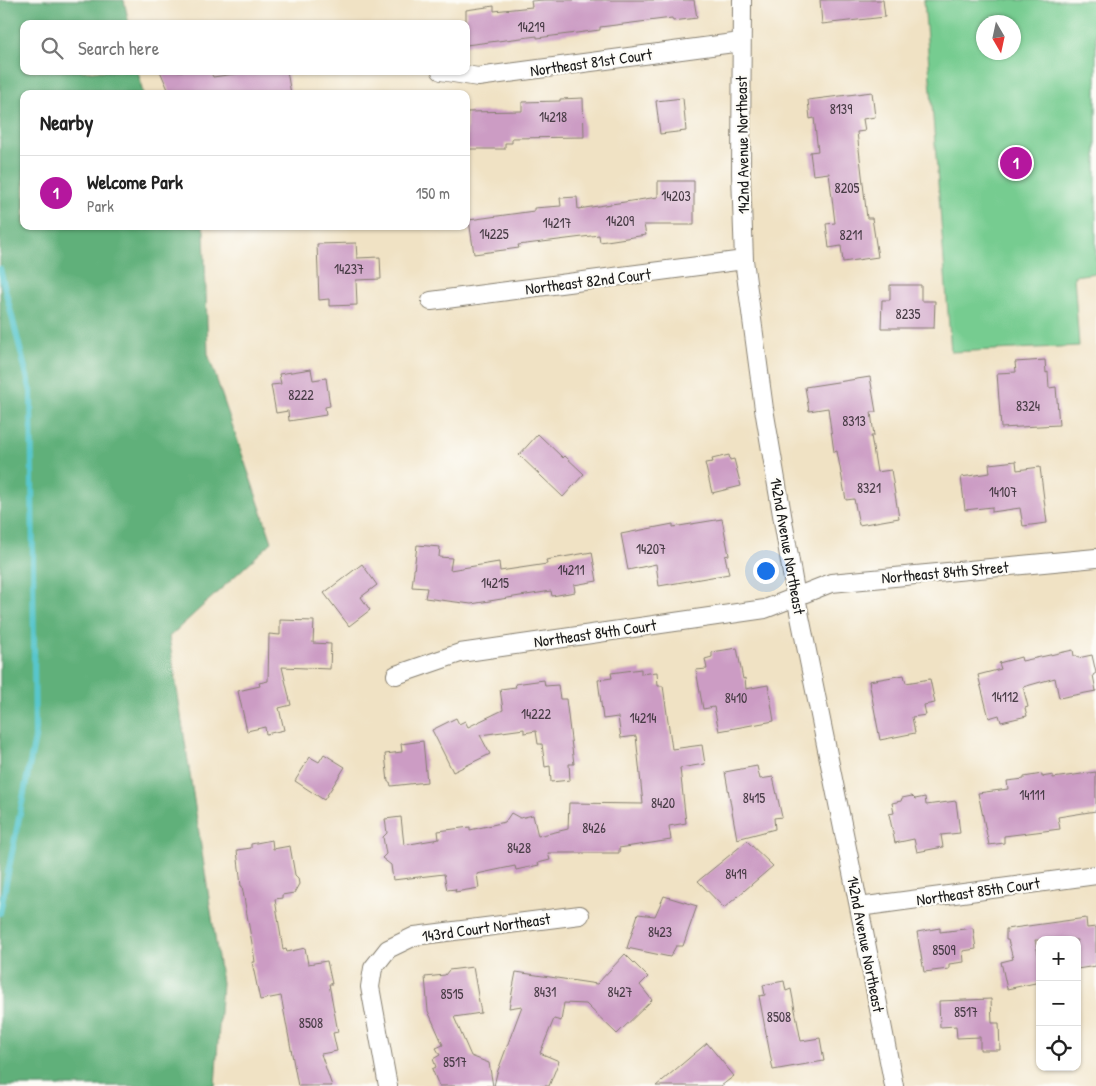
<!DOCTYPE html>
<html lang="en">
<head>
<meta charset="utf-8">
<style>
  :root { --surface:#fff; --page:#f6f6f6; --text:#222; --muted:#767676; --line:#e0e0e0; --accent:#b5179e }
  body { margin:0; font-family:"Patrick Hand",sans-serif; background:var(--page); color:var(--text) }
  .controls { position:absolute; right:15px; bottom:15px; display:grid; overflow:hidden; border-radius:10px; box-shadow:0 1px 4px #0004 }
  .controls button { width:45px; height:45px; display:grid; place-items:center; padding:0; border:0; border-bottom:1px solid var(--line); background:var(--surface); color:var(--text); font:25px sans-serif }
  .compass { position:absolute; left:976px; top:15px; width:45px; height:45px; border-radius:50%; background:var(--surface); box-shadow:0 1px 4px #0004; rotate:171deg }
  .you { position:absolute; left:765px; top:570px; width:18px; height:18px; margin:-12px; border:4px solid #fff; border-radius:50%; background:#1a73e8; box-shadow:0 0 0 8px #1a73e833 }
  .badge { display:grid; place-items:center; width:32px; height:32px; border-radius:50%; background:var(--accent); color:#fff; font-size:16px; font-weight:700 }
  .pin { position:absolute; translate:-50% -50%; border:2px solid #fff; box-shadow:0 1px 5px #0006 }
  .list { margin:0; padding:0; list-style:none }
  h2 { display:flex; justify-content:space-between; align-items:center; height:65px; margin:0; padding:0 20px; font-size:21px }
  h2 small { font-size:16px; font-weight:400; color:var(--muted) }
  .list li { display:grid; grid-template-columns:32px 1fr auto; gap:15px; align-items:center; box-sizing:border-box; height:75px; padding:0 20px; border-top:1px solid var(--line) }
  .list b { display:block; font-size:19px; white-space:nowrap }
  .list p { margin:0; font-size:16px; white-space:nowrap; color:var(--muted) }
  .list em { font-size:16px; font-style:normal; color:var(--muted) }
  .icon { flex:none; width:28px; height:28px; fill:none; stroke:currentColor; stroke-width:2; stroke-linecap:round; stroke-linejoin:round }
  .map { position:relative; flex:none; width:1096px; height:1086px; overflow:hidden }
  .search { position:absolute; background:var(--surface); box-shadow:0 1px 4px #0004; left:20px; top:20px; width:450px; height:55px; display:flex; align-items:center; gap:12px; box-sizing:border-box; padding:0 18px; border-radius:10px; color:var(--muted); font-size:19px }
  .panel { position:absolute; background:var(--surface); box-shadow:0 1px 4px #0004; left:20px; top:90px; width:450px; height:140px; border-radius:10px }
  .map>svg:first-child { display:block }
  .green { fill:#76cc90; stroke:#497456; fill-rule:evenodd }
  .forest { fill:#60b07a; stroke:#3e664b }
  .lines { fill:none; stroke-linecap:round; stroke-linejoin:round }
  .stream { stroke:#58c6cc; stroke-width:6 }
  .building { fill:#cc9cc4 }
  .minor-casing { stroke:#867f70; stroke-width:20 }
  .minor { stroke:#fff; stroke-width:18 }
  .labels { text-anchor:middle; stroke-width:4.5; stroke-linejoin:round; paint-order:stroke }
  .number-label { font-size:14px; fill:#483c46 }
  .street-label { font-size:16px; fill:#1c1c1c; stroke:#fdfcf7 }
</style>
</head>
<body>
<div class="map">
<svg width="1096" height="1086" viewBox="0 0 1096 1086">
  <rect width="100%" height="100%" fill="#fdfcf7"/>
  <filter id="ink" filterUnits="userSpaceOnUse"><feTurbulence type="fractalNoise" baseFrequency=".02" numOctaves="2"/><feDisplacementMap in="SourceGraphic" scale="10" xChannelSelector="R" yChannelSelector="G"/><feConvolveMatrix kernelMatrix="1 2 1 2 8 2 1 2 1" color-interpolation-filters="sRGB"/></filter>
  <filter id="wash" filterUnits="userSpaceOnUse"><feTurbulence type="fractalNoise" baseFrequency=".0096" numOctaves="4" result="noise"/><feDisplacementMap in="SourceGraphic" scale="20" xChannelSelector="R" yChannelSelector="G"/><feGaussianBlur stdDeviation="1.12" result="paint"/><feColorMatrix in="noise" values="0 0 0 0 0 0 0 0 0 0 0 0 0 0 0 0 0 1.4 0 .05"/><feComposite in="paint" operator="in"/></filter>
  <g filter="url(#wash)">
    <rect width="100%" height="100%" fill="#f0e2c4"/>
    <path class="green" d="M924,0H1096V273L1074,276L1079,346L951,352ZM984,22H1014V52H984Z"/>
    <path class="forest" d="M0,0H124L129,24H24V71H138L143,94H24V226H202L204,230L208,354L272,542L169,637L222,983L215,1086H0Z"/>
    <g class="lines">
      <path class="stream" d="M0,269L31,392L35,738L0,913"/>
    </g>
    <g id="blocks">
      <path class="building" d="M544,0H694L697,18L673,21L672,18L600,27V30L537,38V36L466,45V10L494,6V11L532,7L531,1Z
        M820,0H883L885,17L822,24Z
        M160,71H210L213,77L256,71H287L291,94H170Z
        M872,92L875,117L863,119L865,131L857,132L867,218H872L878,257L843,262L841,246L829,248L826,224L835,223L829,173L813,175L810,152L818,151L814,118L810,119L808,100Z
        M583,98L584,137L512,138V143H505V149H466L467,112L522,111V102L560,101V99Z
        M683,98L686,131L660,134L656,101Z
        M658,181H694V225H644L646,235L600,242L599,235L518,245L519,248L474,254L469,220L534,211V208L561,206L560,198L577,197L578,209L658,197Z
        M356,243L357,258L380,257L381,279L356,280L357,305L329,306V299L319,300L317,244Z
        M890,285H921V301H935L934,328H881L882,300H890Z
        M1045,360L1046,373L1048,372L1049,388L1056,387L1059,425L1001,428L997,373L1016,372L1015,362Z
        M311,369L313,380L326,378L330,406L325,407L326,415L289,421L288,411L276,413L271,385L281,384L279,374Z
        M870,377L876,412H871L874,436H871L877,472L891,470L899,518L859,525L854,499L846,500L837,451L834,452L828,408L809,411L805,387Z
        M538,434L563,458L565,456L584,474L563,497L519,455Z
        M729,455L730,460L734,459L741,486L712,493L705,463L713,462L712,459Z
        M1016,461L1017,470L1040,467L1047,523L1023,526L1020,508L992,512V507L965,510L961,477L990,473L989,464Z
        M722,519L729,555L725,556L729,574L659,586L656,564L628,570L621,534L673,524V527Z
        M417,545L440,547L439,557L452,558L450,570L499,562L500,571L547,564L546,560L592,552L597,581L574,585L575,592L552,596L551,591L471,604L425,598L427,588L412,587Z
        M362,564L377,585L361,597L370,610L349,626L324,593Z
        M280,620L314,621L313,643L331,644L330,669L282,667L291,705L279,708L284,730L266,734L265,727L247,731L238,691L260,686L259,683L268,681L269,634L280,635Z
        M737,648L743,679L745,678L746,689L768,685L774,721L719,731L714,707L703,709L696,670L707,669L705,659L712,657V652Z
        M1073,650L1074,656H1077L1078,658L1092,655L1096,673L1093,675L1096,691L1059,698L1055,678L1023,687L1028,707L1025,708L1027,716L1001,722L999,715L989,718L978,675L1001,669L999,663L1021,657L1022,661Z
        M641,669V674L657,672L658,686H663L672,749L702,745L705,764L680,768L686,823L669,826L671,840L619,848V853H548L550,860L538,863L539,865L516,870L515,866L477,874L479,888L455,892L456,889L447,890L444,874L393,880L391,865L382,858L386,854L383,837L387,833L385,819L401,817L404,845L439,839L438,831L470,827V830L505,822L511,813L520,818L533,815L538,836L568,829L569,803L643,804L636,736L621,738L618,717L603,719L598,680L612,678L611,673Z
        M904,675L906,683L930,679L935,703L924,705L926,715L912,717L915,733L880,740L869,681Z
        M544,680L545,686L558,685L560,699H566L574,764H569L570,780L551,782L550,766L545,767L542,744H538L536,731L524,733V729L480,735L490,754L453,772L432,730L456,718L459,724L465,721L468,727L503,710L500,689L516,687L515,684Z
        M423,741L427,782L391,786L390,782H388L385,754L402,752L401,744Z
        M324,754L345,767L324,800L295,781L310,757L319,762Z
        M757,766L760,779L773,777L782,817L774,818L775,829L737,839L725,772Z
        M1096,772V811L1058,817L1060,829L1004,836V843L989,845L978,793L1008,789L1007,781L1024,779V777L1042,774V777L1053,775V778Z
        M912,796L915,799L925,797L926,805L956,801L960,833L941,835L943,847L917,852L914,839L895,843L889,814L894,813L892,803L901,801L902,798Z
        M272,840L273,849L290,846L295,875L298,878L299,884L294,893L282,895V898L275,899L283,950L286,949L287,952L305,948L308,964L327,961L332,984H329L338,1032L333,1033L337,1051L321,1054L332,1086H298L281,996L260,1000L252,962H255L254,955L242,886H241L237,850L251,848V844Z
        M747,841L773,866L724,908L698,881Z
        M664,896L697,906L683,946H676L670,957L627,948L638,914L655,916Z
        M1086,918L1087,928L1096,927V966L1077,969V940H1035L1040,962V982L1007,989L1001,962L1013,959L1008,940H1006V929Z
        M940,928V932L973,928L976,949L963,951L964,962L949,964V969L924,972L917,932Z
        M625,954L648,977L640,985L652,1000L617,1034L586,1004L564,1003L561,1021L554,1019L540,1053L559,1061L549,1086H494L497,1073L522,1006L509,1008L516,972L597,984Z
        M473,967L481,1013L454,1017L471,1056L489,1063L493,1086H439L432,1069L436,1067L433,1059L440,1055L436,1048L443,1045L428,1011L425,977L445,975L449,970Z
        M784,981L786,991L791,989L801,1041L820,1038L824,1061L773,1070L759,996L765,995L763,985Z
        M991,999L992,1023H999L1000,1050H980V1037L957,1038L956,1026L940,1027L939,1001Z
        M707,1043L734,1076L721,1086H656Z"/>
    </g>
  </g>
  <g filter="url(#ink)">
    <use href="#blocks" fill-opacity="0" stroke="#867f70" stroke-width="1"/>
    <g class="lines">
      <g class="minor-casing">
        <path id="minor" d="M742,0L741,174L744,260L764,409L796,597L859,907L894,1086
          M441,71L478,77L741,42
          M431,301L744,260
          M396,675L460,653L765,609L831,583L1096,558
          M859,907L1096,875
          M388,1086L370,987L373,968L388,949L415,936L580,915"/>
      </g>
      <use href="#minor" class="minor"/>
    </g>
  </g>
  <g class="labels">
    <g class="number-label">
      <text x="531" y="32">14219</text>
      <text x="841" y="114">8139</text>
      <text x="553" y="122">14218</text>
      <text x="847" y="193">8205</text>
      <text x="676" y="201">14203</text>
      <text x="620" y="226">14209</text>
      <text x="557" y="228">14217</text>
      <text x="494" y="239">14225</text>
      <text x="851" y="240">8211</text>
      <text x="349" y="274">14237</text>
      <text x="908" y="319">8235</text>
      <text x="301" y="400">8222</text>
      <text x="1028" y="411">8324</text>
      <text x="854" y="426">8313</text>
      <text x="869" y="493">8321</text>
      <text x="1003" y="497">14107</text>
      <text x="651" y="554">14207</text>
      <text x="571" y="575">14211</text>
      <text x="495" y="588">14215</text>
      <text x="1005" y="702">14112</text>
      <text x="736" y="703">8410</text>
      <text x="536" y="719">14222</text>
      <text x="643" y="723">14214</text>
      <text x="1032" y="800">14111</text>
      <text x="754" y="803">8415</text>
      <text x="663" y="808">8420</text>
      <text x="594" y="833">8426</text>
      <text x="519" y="853">8428</text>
      <text x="736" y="879">8419</text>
      <text x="660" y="937">8423</text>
      <text x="944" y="955">8509</text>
      <text x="545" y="997">8431</text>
      <text x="620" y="997">8427</text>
      <text x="452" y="999">8515</text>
      <text x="966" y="1017">8517</text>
      <text x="779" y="1022">8508</text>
      <text x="311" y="1028">8508</text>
      <text x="455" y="1067">8517</text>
    </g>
    <g class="street-label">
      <text transform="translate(591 62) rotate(-8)" y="6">Northeast 81st Court</text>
      <text transform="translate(742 145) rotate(-91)" y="6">142nd Avenue Northeast</text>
      <text transform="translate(588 281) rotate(-7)" y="6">Northeast 82nd Court</text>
      <text transform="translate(788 546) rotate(80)" y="6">142nd Avenue Northeast</text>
      <text transform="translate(945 572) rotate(-5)" y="6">Northeast 84th Street</text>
      <text transform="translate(595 633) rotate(-8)" y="6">Northeast 84th Court</text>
      <text transform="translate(978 891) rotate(-8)" y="6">Northeast 85th Court</text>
      <text transform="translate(486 927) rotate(-8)" y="6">143rd Court Northeast</text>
      <text transform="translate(866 944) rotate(79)" y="6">142nd Avenue Northeast</text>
    </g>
  </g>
</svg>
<div class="controls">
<button>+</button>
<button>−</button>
<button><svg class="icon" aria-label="locate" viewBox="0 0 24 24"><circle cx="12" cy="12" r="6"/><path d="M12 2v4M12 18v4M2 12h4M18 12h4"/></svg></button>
</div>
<svg class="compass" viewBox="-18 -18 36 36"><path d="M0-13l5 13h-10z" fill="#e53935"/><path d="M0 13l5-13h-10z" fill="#767676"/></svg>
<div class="you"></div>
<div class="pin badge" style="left:1016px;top:163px">1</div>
<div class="search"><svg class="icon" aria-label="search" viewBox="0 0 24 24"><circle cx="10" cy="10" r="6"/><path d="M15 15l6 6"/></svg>Search here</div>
<section class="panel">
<h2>Nearby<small></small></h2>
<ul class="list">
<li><span class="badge">1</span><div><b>Welcome Park</b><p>Park</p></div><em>150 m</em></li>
</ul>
</section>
</div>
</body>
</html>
